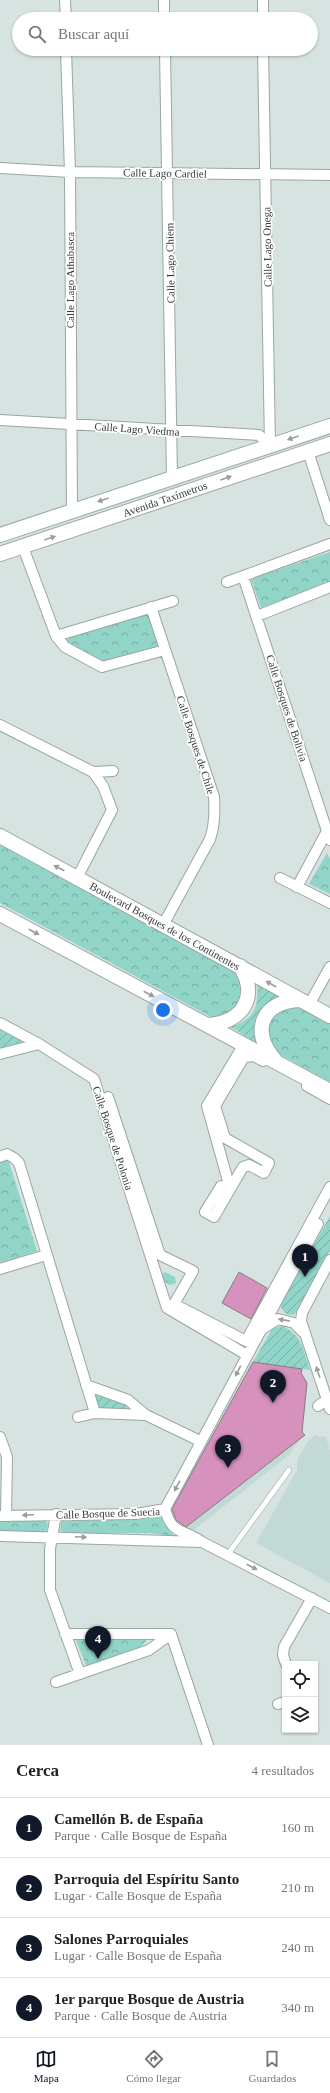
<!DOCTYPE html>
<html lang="es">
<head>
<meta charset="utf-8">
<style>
  :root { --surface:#fff; --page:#f6f6f6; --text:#222; --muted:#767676; --line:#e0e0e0; --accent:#111827 }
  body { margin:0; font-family:Georgia,serif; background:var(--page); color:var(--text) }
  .controls { position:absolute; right:12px; bottom:12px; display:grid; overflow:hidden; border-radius:0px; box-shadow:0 1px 3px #0004 }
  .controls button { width:36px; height:36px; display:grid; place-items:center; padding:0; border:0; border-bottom:1px solid var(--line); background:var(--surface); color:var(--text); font:20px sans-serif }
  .you { position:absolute; left:163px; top:1010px; width:14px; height:14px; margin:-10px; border:3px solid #fff; border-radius:50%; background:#1a73e8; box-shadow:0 0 0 6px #1a73e833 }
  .badge { display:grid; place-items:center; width:26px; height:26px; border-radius:50%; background:var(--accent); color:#fff; font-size:13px; font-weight:700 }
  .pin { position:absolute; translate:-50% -33px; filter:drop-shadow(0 1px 2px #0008) }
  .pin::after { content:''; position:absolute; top:21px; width:14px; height:12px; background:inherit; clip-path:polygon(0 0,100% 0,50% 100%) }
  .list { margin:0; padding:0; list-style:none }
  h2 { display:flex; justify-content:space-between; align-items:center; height:52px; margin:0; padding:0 16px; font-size:17px }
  h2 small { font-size:13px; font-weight:400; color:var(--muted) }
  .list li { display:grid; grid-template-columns:26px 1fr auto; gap:12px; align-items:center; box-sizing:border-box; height:60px; padding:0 16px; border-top:1px solid var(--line) }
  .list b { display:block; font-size:15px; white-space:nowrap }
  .list p { margin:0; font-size:13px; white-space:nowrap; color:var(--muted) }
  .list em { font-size:13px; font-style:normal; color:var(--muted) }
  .icon { flex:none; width:22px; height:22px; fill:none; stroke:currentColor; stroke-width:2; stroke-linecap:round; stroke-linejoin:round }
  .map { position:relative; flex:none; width:330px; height:1745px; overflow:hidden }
  .search { position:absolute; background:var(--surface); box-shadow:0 1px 3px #0004; left:12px; right:12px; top:12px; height:44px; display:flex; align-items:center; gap:10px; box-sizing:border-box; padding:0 14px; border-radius:22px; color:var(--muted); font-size:15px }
  .sheet { height:292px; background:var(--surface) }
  nav { display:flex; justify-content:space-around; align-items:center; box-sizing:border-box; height:56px; border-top:1px solid var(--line); background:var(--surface); font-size:11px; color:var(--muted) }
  nav a { display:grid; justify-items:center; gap:2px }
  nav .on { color:var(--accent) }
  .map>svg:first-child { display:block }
  .built { fill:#c3d9d5 }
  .park { fill:url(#park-crowns) }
  .garden { fill:url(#garden-furrows) }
  .building { fill:#d692bd; stroke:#847b80 }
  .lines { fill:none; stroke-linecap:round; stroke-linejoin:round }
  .lane-casing { stroke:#9aa6a4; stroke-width:6 }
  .street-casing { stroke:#9aa6a4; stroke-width:12 }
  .secondary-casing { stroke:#9aa6a4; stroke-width:16 }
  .lane { stroke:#fff; stroke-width:5 }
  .street { stroke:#fff; stroke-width:10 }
  .secondary { stroke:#fff; stroke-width:14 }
  .oneway { fill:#9a9d9c }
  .labels { text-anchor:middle; stroke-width:3.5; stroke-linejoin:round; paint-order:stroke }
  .street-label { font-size:11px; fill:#353b39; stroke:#fff }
</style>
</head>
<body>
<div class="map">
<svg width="330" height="1745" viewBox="0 0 330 1745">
  <defs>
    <pattern id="park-crowns" width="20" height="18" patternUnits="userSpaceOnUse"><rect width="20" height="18" fill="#91d5c9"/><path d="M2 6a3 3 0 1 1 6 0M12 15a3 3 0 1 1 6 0" fill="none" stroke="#77aea4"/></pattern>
    <pattern id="garden-furrows" width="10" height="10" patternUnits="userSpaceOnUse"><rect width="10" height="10" fill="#91d5c9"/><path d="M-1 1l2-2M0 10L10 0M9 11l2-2" fill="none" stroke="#77aea4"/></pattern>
  </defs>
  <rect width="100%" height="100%" fill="#d6e3e0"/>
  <path class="built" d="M304,1434L289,1455L194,1530L183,1526Z
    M315,1435L326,1437L330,1451V1583L256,1543L297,1470V1460L308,1441Z"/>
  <path class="park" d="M330,552V583L261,608L251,579Z
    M145,613L150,617L158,647L102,664L66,642L71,635Z
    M0,845L236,972L244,993C236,1010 231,1018 211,1017L0,903Z
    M327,853L330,859V894L309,884Z
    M288,1004L302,1008L330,1023V1082L275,1052L270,1047L266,1022Z
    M8,1159L37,1251L0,1263V1162Z
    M165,1272L175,1277L176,1283L170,1285L163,1280L162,1274Z
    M161,1516L163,1523L174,1536L149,1533H64L60,1530L61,1521L67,1520H138Z
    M0,1520H42L47,1522L48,1526L46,1531L42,1533L0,1532Z
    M76,1640H147L138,1650L87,1668Z"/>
  <path class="garden" d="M257,983L286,1000L278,1001L258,1044L231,1027C254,1020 259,1007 257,983Z
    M0,1029L24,1042L0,1048Z
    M330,1216V1250L298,1310L293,1315C285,1315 283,1312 280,1305Z
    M282,1326C302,1334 304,1352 310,1370L253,1362L272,1329Z
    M93,1392L125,1404L129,1411L96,1412Z"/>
  <path class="building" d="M239,1272L267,1288L251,1319L222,1303Z
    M253,1362L302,1369L301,1373L307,1383L302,1432L305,1435L186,1527L176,1520L172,1509Z"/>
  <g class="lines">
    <g class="lane-casing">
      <path id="lane" d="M228,1554L289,1470"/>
    </g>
    <g class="street-casing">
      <path id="street" d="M65,0L66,19
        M164,0V19
        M263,0V19
        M66,49L70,172L72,511
        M165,49L172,478
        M263,49L270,446
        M0,168L70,172L330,175
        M0,420L259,435L270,446
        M308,451L330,520
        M23,547L56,636L65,647L102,667L165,650
        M243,576L330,840
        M227,582L330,544
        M151,607L214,797C215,812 215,825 210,839L163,925
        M257,616L330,587
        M56,636L173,601
        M0,725L93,772L103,786L112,810L77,878
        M93,772L113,771
        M280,878L330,903
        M297,887L327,831
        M309,1005L330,967
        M0,1023L39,1044L94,1079L167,1308L247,1355
        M0,1054L39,1044
        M307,1086L330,1099
        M108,1097L160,1255L193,1271L174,1304L246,1341L330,1187
        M0,1157L7,1154L14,1158L19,1163L95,1413
        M228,1181L207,1106L244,1044
        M221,1186L205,1212L214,1217L243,1167L249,1165L264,1173L269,1163L225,1138L215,1106L244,1057L254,1056L263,1061
        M330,1260L302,1313L301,1321L330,1409
        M0,1269L46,1255
        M262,1329L278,1319L294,1323L304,1333
        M86,1385L128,1400L146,1415L200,1441
        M318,1406L322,1403
        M78,1417L95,1413L146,1415
        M0,1437L7,1457L6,1516
        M165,1509L318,1224
        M165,1509C172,1536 183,1528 202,1542L330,1608
        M56,1514L50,1549V1590L80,1674
        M0,1516L136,1514L165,1509
        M0,1536L202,1542
        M65,1634H171
        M171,1634L208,1745
        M286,1664L283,1655L284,1647L312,1598
        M56,1682L149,1650L171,1634
        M278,1704L285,1702"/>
    </g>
    <g class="secondary-casing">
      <path id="secondary" d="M0,535L330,426
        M0,554L330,444
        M0,836L330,1016
        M0,914L330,1091
        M209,1025C243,1022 259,996 240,966
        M275,1060C250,1032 261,1001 300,1000"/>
    </g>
    <use href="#lane" class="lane"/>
    <use href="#street" class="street"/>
    <use href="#secondary" class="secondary"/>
  </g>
  <defs><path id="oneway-solid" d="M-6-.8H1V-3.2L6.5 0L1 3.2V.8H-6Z"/></defs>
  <g class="oneway">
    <use href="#oneway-solid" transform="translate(293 438) rotate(161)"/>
    <use href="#oneway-solid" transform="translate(226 478) rotate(-19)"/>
    <use href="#oneway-solid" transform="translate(103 500) rotate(161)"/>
    <use href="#oneway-solid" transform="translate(50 538) rotate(-19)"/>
    <use href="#oneway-solid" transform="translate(59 868) rotate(-152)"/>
    <use href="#oneway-solid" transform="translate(34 932) rotate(28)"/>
    <use href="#oneway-solid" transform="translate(271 984) rotate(-150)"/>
    <use href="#oneway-solid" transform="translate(149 994) rotate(28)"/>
    <use href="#oneway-solid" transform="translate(284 1320) rotate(-171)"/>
    <use href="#oneway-solid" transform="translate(238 1371) rotate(118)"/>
    <use href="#oneway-solid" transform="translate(318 1372) rotate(-109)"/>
    <use href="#oneway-solid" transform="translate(177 1486) rotate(118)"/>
    <use href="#oneway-solid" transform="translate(28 1515) rotate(178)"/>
    <use href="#oneway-solid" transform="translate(81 1537) rotate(2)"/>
    <use href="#oneway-solid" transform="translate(252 1567) rotate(28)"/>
  </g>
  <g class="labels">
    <g class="street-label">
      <text transform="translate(165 173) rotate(1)" y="4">Calle Lago Cardiel</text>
      <text transform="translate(267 247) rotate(-91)" y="4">Calle Lago Onega</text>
      <text transform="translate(170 263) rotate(-91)" y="4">Calle Lago Chiem</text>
      <text transform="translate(70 280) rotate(-90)" y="4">Calle Lago Athabasca</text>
      <text transform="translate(137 429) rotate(4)" y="4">Calle Lago Viedma</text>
      <text transform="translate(165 499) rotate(-19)" y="4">Avenida Taxímetros</text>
      <text transform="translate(287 708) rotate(72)" y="4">Calle Bosques de Bolivia</text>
      <text transform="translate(196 745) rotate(72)" y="4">Calle Bosques de Chile</text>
      <text transform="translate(165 926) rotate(29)" y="4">Boulevard Bosques de los Continentes</text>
      <text transform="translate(113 1138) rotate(72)" y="4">Calle Bosque de Polonia</text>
      <text transform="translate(108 1513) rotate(-2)" y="4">Calle Bosque de Suecia</text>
    </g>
  </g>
</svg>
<div class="controls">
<button><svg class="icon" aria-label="locate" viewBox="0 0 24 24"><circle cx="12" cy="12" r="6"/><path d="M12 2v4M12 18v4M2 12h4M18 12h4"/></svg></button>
<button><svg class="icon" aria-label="layers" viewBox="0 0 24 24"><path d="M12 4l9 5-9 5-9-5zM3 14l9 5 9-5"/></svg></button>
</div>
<div class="you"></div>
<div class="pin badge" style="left:305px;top:1277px">1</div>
<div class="pin badge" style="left:273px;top:1403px">2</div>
<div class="pin badge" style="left:228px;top:1468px">3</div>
<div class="pin badge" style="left:98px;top:1659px">4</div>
<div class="search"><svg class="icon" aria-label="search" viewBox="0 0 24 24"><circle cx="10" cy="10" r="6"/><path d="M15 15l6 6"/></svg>Buscar aquí</div>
</div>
<section class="sheet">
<h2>Cerca<small>4 resultados</small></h2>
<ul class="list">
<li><span class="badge">1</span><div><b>Camellón B. de España</b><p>Parque · Calle Bosque de España</p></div><em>160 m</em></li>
<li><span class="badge">2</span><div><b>Parroquia del Espíritu Santo</b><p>Lugar · Calle Bosque de España</p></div><em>210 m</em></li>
<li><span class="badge">3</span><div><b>Salones Parroquiales</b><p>Lugar · Calle Bosque de España</p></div><em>240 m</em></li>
<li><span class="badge">4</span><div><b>1er parque Bosque de Austria</b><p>Parque · Calle Bosque de Austria</p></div><em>340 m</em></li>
</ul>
</section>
<nav>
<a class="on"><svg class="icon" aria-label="map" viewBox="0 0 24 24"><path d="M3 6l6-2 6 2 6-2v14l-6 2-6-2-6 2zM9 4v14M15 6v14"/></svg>Mapa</a>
<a><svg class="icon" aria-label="directions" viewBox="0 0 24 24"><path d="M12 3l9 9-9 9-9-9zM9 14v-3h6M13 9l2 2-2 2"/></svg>Cómo llegar</a>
<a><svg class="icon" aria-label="saved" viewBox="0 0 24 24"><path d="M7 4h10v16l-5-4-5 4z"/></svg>Guardados</a>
</nav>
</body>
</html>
